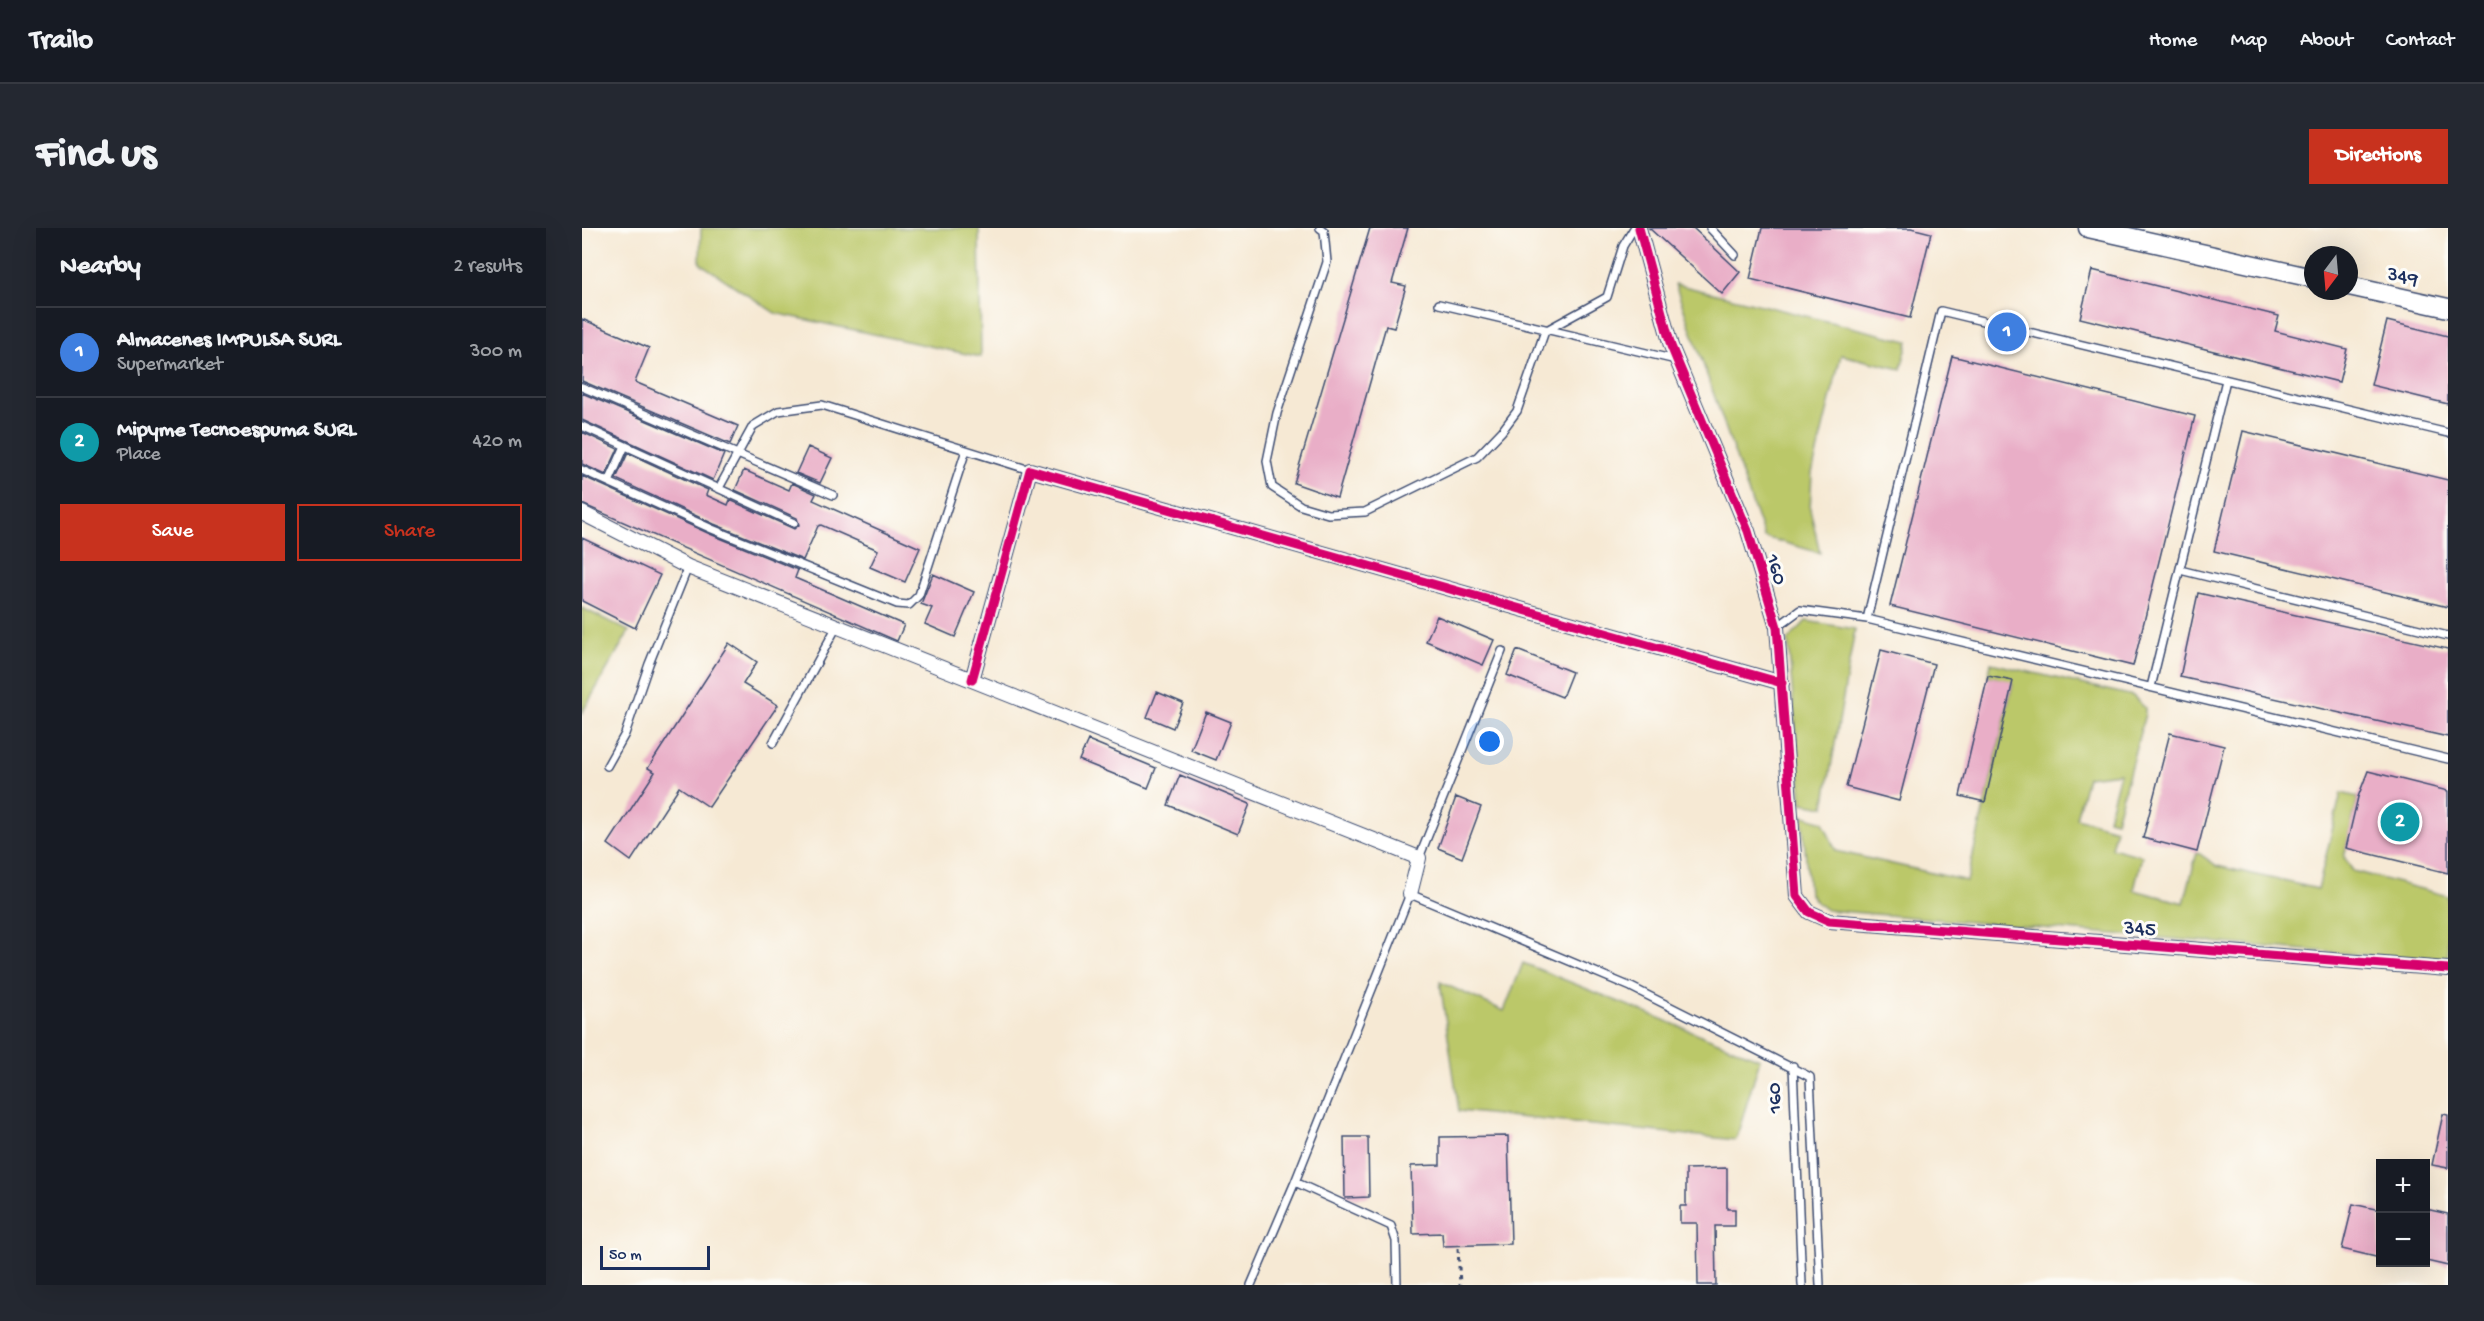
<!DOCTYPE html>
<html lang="en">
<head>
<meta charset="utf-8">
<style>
  :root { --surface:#171b24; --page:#242831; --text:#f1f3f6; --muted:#9ea1a6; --line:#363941; --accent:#c8321e }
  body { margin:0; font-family:"Gochi Hand",sans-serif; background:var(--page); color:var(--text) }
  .controls { position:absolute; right:18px; bottom:18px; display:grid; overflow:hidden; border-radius:0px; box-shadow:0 6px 24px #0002 }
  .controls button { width:54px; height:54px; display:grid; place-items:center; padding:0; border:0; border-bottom:2px solid var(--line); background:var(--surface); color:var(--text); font:30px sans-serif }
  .compass { position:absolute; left:1722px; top:18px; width:54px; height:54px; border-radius:50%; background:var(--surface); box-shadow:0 6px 24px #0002; rotate:196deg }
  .scale { position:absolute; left:18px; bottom:15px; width:110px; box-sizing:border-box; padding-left:6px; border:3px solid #1b2f5e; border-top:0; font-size:16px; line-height:21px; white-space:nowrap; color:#1b2f5e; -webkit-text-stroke:4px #fdfcf7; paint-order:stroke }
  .you { position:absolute; left:908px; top:514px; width:21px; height:21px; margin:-15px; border:4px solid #fff; border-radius:50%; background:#1a73e8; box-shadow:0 0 0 9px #1a73e833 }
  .badge { display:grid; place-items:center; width:39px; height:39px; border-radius:50%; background:var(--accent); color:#fff; font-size:20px; font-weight:700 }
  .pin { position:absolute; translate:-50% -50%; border:3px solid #fff; box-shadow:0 2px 6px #0006 }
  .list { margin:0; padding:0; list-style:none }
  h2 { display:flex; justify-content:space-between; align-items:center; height:78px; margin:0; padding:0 24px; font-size:26px }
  h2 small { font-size:20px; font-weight:400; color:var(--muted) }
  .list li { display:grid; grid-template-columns:39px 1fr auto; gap:18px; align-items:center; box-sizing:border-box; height:90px; padding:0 24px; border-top:2px solid var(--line) }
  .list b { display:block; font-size:22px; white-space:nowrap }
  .list p { margin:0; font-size:20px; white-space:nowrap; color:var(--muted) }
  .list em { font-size:20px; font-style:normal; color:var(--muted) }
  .actions { display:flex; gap:12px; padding:18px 24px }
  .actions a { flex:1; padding:14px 0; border:2px solid var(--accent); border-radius:0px; text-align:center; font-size:21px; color:var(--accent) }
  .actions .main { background:var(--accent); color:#fff }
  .map { position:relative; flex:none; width:1866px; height:1057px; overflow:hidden; border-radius:0px }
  header { display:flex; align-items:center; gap:36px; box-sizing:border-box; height:84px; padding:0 30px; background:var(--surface); border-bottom:2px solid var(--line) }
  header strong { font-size:28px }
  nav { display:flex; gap:33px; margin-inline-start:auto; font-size:21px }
  .intro { display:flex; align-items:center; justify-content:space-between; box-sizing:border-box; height:144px; padding:0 36px }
  h1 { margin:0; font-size:42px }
  .button { padding:15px 27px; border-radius:0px; background:var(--accent); color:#fff; font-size:21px; font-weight:700 }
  main { display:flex; gap:36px; padding:0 36px }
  aside { flex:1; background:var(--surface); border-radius:0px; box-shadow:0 6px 24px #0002 }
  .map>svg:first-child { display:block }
  .green { fill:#bbc869; stroke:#6b7c64; stroke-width:1.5 }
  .building { fill:#e9aec7 }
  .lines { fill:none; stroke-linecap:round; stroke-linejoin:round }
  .service-casing { stroke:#3c4b70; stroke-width:10 }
  .minor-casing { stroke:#3c4b70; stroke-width:16 }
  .tertiary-casing { stroke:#3c4b70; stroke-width:21 }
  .path { stroke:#3c4b70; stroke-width:3; stroke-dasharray:4.5 4.5; stroke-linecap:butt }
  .service { stroke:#fff; stroke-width:7 }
  .minor { stroke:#fff; stroke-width:14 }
  .tertiary { stroke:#fff; stroke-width:18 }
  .cycleway-casing { stroke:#fdfcf7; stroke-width:13 }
  .cycleway { stroke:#d6006c; stroke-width:9 }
  .labels { text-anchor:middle; stroke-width:6; stroke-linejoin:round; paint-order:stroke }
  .street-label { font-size:21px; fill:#1b2f5e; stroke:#fdfcf7 }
</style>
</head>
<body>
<header>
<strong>Trailo</strong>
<nav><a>Home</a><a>Map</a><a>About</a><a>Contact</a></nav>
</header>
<div class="intro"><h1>Find us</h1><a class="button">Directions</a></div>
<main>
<aside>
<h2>Nearby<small>2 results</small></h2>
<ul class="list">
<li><span class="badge" style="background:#3f7fe0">1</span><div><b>Almacenes IMPULSA SURL</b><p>Supermarket</p></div><em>300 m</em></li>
<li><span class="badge" style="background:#0f9aa8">2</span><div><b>Mipyme Tecnoespuma SURL</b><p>Place</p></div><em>420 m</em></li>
</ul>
<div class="actions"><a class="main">Save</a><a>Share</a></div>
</aside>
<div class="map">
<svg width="1866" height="1057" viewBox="0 0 1866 1057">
  <rect width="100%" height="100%" fill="#fdfcf7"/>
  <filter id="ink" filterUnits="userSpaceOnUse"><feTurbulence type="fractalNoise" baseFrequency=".0167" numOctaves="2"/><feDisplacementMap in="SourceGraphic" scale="12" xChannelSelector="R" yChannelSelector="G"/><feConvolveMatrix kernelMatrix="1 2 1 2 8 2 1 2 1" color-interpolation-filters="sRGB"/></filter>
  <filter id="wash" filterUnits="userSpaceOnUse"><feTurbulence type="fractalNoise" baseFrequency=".008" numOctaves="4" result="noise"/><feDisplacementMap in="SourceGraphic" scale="24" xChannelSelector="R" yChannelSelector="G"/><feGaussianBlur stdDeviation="1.35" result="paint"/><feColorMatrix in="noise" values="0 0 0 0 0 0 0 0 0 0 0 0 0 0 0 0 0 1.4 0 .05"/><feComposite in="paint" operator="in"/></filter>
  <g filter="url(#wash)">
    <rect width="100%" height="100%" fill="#f6e9d4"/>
    <path class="green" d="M119,0H397L399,129L193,85L118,35Z
      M1093,56L1326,113L1319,141L1259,127L1230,245L1228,281L1238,325L1182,309Z
      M0,380L47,403L0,485Z
      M1224,393L1273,401L1242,579L1220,575L1206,412Z
      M1409,435L1551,468L1563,480V486L1534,593L1526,591L1538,545L1505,549L1494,590L1534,601L1529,620L1560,628L1552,662L1602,675L1615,624L1635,638L1736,661L1759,565L1776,569L1762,629L1771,643L1866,668V734L1245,682L1234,674L1227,665L1220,587L1241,594L1254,623L1385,653L1431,454L1406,448Z
      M941,735L1178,831L1154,912L877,883L858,754L922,783Z"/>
    <g id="blocks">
      <path class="building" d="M788,0H826L810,55L824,58L812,100L804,98L755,270L712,255Z
        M1067,0H1111L1158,44L1140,66Z
        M1180,0H1329L1349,5L1328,90L1168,51Z
        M1510,42L1697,88L1693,103L1765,121L1757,154L1498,90Z
        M0,91L67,120L53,154L156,198L148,216L0,153Z
        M1805,93L1866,108V176L1789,157Z
        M1370,128L1613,188L1551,438L1308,378Z
        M0,165L142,226L131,252L0,192Z
        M1661,203L1866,252V379L1632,323Z
        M0,204L36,221L24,247L0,236Z
        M226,219L250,230L238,255L214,245Z
        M46,225L126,262L124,267L146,277L148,272L212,301L217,297L215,290L153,262L162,242L207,262L210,255L234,266L231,272L338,320L323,354L288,339L296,322L239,297L236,298L221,332L132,296L34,251Z
        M0,248L128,306L216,342L213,350L322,397L315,413L0,276Z
        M0,310L78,347L53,400L0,373Z
        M351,346L392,364L373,409L343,396L350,380L339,376Z
        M1616,365L1866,421V509L1598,449Z
        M855,388L912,412L901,437L844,413Z
        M147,415L175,434L161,456L196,477L127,579L97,559L49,633L26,616L73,544L66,540Z
        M935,422L990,444L980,469L925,447Z
        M1299,422L1352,436L1317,573L1264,559Z
        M1406,448L1431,453L1403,574L1378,568Z
        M575,464L601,475L591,500L565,489Z
        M624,484L649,494L634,532L609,522Z
        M1588,505L1642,518L1615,624L1561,610Z
        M506,512L574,540L566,560L497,532Z
        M1786,543L1866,563V645L1764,620L1776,569Z
        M598,547L668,576L656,606L586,577Z
        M874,569L899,579L880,630L856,620Z
        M1861,886L1866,887V940L1850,937Z
        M926,908L929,1016L861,1018L860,1005L831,1006L829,938L858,937V909Z
        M762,909H786L787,969L763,970Z
        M1145,940V981H1153V998H1133L1134,1057H1116L1115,995H1098V978H1104V941Z
        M1771,976L1798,982V1030L1760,1021Z
        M1844,981L1866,986V1038L1844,1033Z"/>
    </g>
  </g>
  <g filter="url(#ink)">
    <use href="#blocks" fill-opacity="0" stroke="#3c4b70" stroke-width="1.5"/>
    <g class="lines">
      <g class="service-casing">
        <path id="service" d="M738,0L742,3L745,34L695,185L685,233L690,259L719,278L746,286L783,284L895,229L920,203L935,183L963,103L1025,69L1041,18L1052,0
          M1128,0L1153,27
          M857,76L1094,132
          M0,159L251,267
          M0,198L212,295
          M1866,205L1359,83L1285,391L1866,531
          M0,242L130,301L315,376L327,377L337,367L384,222
          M27,254L43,218
          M137,260L171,198L196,183L240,177L448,242
          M1598,342L1866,408
          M1195,399L1218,382L1285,391
          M1569,459L1644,152
          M191,515L255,398
          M25,538L43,506L67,436L106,339
          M837,630L920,423
          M1211,838L1220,1057
          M713,954L809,998L814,1013L815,1057
          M669,1057L713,954L828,666L1049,759L1228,849L1238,1057"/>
      </g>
      <g class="minor-casing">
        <path id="minor" d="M1057,0L1089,118L1166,303L1195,399L1215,668L1227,684L1247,693L1866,741
          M0,285L106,339L837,630L828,666
          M390,452L448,242L1200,455"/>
      </g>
      <g class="tertiary-casing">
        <path id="tertiary" d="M1506,0L1731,50
          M1767,58L1866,80"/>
      </g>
      <path class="path" d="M876,1020L878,1057"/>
      <use href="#service" class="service"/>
      <use href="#minor" class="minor"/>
      <use href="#tertiary" class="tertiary"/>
      <g class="cycleway-casing">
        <path id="cycleway" d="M1057,0L1089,118L1166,303L1195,399L1215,668L1227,684L1247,693L1866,741
          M390,452L448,242L1200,455"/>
      </g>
      <use href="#cycleway" class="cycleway"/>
    </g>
  </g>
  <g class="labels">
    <g class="street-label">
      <text transform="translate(1821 47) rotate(13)" y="7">349</text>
      <text transform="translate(1196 341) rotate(73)" y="7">160</text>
      <text transform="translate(1558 699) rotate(4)" y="7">345</text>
      <text transform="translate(1191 870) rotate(-92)" y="7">160</text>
    </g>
  </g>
</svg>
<div class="controls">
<button>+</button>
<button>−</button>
</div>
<svg class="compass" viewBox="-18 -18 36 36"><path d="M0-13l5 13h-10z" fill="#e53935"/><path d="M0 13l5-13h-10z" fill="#9ea1a6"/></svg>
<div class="scale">50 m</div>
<div class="you"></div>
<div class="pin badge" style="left:1425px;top:104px;background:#3f7fe0">1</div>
<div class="pin badge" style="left:1818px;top:594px;background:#0f9aa8">2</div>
</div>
</main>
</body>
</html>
